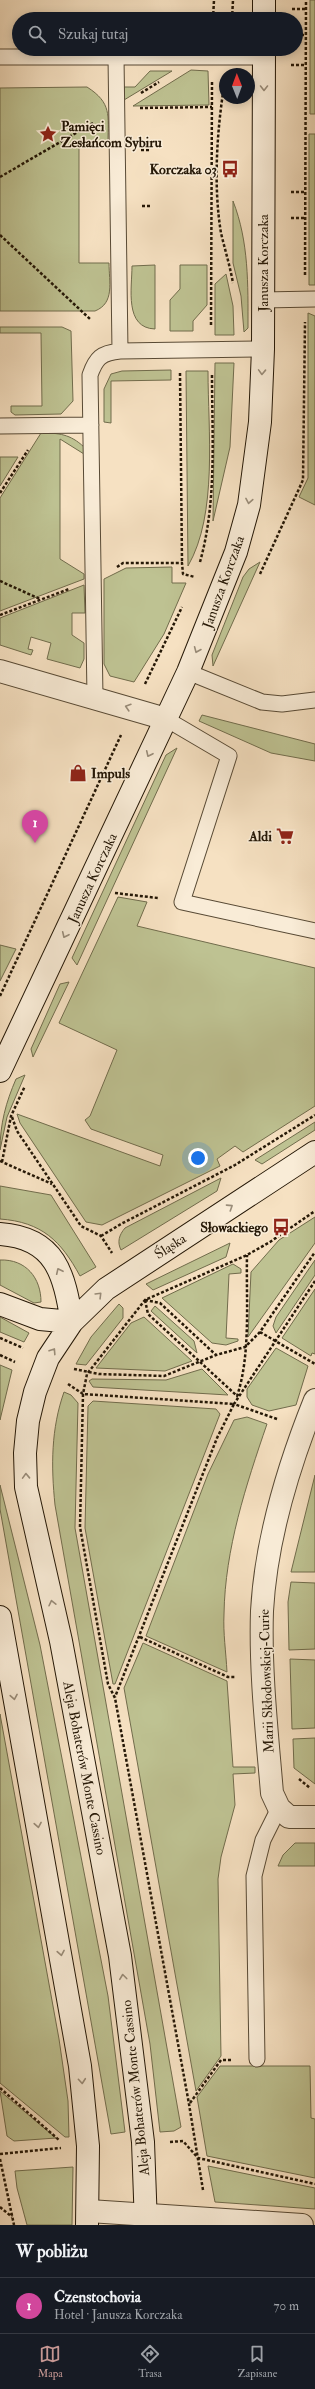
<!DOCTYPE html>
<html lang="pl">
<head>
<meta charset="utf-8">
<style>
  :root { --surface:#171b24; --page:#20242c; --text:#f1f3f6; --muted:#9ea1a6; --line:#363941; --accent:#c59692 }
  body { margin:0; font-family:"IM FELL Double Pica",serif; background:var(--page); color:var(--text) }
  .compass { position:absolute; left:219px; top:68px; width:36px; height:36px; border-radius:50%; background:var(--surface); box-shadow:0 2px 10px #0003; rotate:359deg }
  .you { position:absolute; left:198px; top:1158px; width:14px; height:14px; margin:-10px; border:3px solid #fff; border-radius:50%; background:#1a73e8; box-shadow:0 0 0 6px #1a73e833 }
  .badge { display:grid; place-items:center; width:26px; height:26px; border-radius:50%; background:var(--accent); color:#fff; font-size:13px; font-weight:700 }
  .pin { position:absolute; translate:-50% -33px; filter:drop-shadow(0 1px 2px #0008) }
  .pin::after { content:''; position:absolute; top:21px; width:14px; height:12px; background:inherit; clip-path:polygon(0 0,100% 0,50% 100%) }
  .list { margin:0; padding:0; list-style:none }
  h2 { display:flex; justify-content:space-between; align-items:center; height:52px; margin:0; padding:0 16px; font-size:17px }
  h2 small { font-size:13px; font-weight:400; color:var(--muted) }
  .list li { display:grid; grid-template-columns:26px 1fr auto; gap:12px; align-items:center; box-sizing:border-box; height:56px; padding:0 16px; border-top:1px solid var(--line) }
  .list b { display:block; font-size:15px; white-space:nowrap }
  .list p { margin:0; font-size:13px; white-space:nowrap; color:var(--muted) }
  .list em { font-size:13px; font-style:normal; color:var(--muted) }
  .icon { flex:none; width:22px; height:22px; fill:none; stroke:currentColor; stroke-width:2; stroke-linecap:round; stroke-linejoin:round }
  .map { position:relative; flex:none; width:315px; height:2225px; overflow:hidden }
  .search { position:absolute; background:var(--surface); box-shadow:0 2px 10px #0003; left:12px; right:12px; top:12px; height:44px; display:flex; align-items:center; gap:10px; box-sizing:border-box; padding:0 14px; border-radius:22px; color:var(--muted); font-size:15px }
  .sheet { height:108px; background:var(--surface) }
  nav { display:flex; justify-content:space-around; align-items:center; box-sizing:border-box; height:56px; border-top:1px solid var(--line); background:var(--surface); font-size:11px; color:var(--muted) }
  nav a { display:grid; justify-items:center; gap:2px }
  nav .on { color:var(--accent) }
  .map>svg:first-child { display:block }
  .green { fill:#bec292; stroke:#716c4c }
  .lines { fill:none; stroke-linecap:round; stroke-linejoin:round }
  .lane-casing { stroke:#584a35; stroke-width:17 }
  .street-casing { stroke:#584a35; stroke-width:24 }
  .secondary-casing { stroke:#241706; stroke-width:24 }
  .path { stroke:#241706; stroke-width:2.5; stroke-dasharray:3 2; stroke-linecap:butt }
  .lane { stroke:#f9ecd7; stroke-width:15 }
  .street { stroke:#f9ecd7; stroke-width:22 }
  .secondary { stroke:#f9ecd7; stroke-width:22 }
  .oneway { stroke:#998c79 }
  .labels { text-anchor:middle; stroke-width:3; stroke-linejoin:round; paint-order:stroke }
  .poi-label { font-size:14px; font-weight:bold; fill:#241706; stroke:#f9ecd7; text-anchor:end }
  .street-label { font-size:14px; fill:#241706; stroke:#f9ecd7 }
</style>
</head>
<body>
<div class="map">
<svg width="315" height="2225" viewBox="0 0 315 2225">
  <rect width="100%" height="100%" fill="#f6e1c2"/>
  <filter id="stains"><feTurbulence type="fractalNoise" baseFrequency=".005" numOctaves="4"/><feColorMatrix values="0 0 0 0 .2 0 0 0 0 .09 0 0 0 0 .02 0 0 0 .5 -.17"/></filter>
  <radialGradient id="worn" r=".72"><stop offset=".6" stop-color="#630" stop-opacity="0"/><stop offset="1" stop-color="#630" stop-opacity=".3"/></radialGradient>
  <path class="green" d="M310,0H315V114H310Z
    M191,70L208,71L209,105L133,106Z
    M150,71H172L124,100V87H135Z
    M87,87C112,103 108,115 108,142L79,143V263H109C109,282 115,303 95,311H0V88Z
    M309,134H315V285H309Z
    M233,201C249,242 248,285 248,328L244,332L241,296L233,263Z
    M155,265V329C124,328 132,288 132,266Z
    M180,265H207V305L193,321V331H170V300L180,289Z
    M226,274L233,306L234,335H215V284Z
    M308,313L315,316V505L299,497L308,478Z
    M0,327H62L71,331L73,401L61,414L15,415L11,412V406H42L41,333H0Z
    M215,363H234L230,447L213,521Z
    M171,370V380L111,381V423L104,422V389L111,374L122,371Z
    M186,371H208C208,430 218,514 188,566Z
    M41,433C59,433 70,434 84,447V454L60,439V559L84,574V579L0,611V498Z
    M0,457H18L0,486Z
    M260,562L213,666L212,655L243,577L249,569Z
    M172,567V583H186L164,634L134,682L110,676L104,664V579L126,568Z
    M84,585L85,613H72V635L84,643V659L80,668L47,659L51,643L31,637L28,649L33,650L31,655L0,645V618Z
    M202,715L315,744V761L271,753L199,721Z
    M177,748L77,965L72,958L166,755Z
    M118,897L147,902L137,926L315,968V1106L243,1152L235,1146L217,1159L220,1166L102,1225L86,1222L20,1123L17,1114L160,1166L163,1155L91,1129L85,1120L90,1116L117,1050L59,1023Z
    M0,945L16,949L0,981Z
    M69,982L33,1057L31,1049L60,984Z
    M25,1075L7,1117L0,1150C0,1124 6,1102 16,1079Z
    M315,1122V1130L262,1164L255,1160Z
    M221,1178L217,1191L121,1250C117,1242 119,1235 125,1228Z
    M0,1186L51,1195L96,1267L80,1276C61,1241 42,1222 0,1219Z
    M315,1217V1243L248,1337L251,1272L279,1240Z
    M230,1243L226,1257L153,1290L146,1284Z
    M0,1260C26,1259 41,1278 41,1302L34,1303L0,1285Z
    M315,1260V1275L276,1333L273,1326L276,1317Z
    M233,1264L241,1269V1273L229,1274L226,1338L238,1339V1341L226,1345L212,1343L162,1298Z
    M315,1289V1354L312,1353L311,1356L282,1338Z
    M119,1304L123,1308V1318L86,1365L76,1364L91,1337Z
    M155,1306L194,1341L197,1353L151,1311Z
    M0,1317L29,1333L24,1342L0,1332Z
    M144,1317L192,1361L165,1371L96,1368L131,1323Z
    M276,1348L308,1366L296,1405L269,1411L252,1405L247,1397V1389Z
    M0,1365L12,1370L0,1420Z
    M202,1369L228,1395L93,1387L89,1381L92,1379L166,1380Z
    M64,1392L71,1395L78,1403L75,1528L181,2127L174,2131L160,2132L150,2044L55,1505C51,1466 51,1429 64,1392Z
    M93,1401L216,1409L220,1414L115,1684H113L85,1528L88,1406Z
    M247,1417L267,1424C246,1485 225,1549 224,1614C223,1633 226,1652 227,1672L146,1636L208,1474L234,1420Z
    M315,1475V1572H291Z
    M0,1485L40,1645L108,1996L125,2132L111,2134L0,1509Z
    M291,1582L315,1583V1649L289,1650L288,1602Z
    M143,1643L227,1681L233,1767H255V1773L233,1774L235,1805L221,1857L218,1879L221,2056L196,2091L124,1688Z
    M290,1659L315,1660V1728L292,1729Z
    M0,1714L59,2039L68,2101L69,2137H65L0,2083Z
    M315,1738V1784L294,1768L293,1739Z
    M295,1843H315V1866H278L283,1855Z
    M220,2066H310L311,2118L315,2119V2178L207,2156L197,2097Z
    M0,2091L56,2138L14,2141L7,2136Z
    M208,2166L315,2188V2209L215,2202Z
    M73,2167L72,2225H27L17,2188L15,2171Z"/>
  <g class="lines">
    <g class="lane-casing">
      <path id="lane" d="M0,57H264
        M116,57L120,351
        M263,300L315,299
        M0,426L91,425
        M188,672L262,702L282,704L315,700
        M95,697L90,375C96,358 101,353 120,351L263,349
        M166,719L229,756L182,902L315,931
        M257,2059L254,1876L263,1840L279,1808"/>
    </g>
    <g class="street-casing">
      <path id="street" d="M0,671L166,719
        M315,1400C288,1467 266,1539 262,1611C260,1671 267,1733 272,1793L279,1808L289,1817H315
        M89,2211L302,2225"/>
    </g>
    <g class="secondary-casing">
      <path id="secondary" d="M264,0V19
        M0,1071L188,672L236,552L249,505L260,422L263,349L264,49
        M0,1234C56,1238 64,1274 72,1322
        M0,1304L40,1319L72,1322
        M0,1617L80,2066L88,2146L87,2225
        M146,2225L143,2142L120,1956L61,1641L26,1487L25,1453L28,1421L35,1392L48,1358L72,1322L106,1289L315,1152"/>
    </g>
    <path class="path" d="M292,9H305
      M213,19L214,0
      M232,19L233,0
      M296,35H305
      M291,65H305
      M225,80C217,128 213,185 221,233C225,250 230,266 233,283
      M141,93L159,82
      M140,108L212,107
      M141,150H150
      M0,177L93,123
      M291,192H305
      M142,206H151
      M291,218H305
      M0,235L90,319
      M305,275L306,0
      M211,325L212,82
      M180,373L182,563
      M0,493L28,450
      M200,562C217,501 212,437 212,374
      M117,567L123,563H182L183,574L195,577
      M260,574L303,480L305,322
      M0,581L40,599
      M0,615L69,589
      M145,684L182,607
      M115,893L158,898
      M0,996L121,735
      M12,1117L17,1131L81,1226L101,1236L112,1253
      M0,1161L52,1184
      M2,1162L11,1116L25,1086
      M101,1236L121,1224L235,1165L315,1115
      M145,1300L148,1314L237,1396C251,1355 246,1299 247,1255
      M145,1300L160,1303L216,1355
      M260,1332L315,1364
      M0,1338L23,1348
      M0,1355L15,1362
      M74,1369L99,1374L164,1376L216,1355L245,1347L260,1332L315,1252
      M68,1384L83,1394L234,1404L217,1438L115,1697
      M277,1419L234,1404L315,1281
      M140,1637L228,1677H235
      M299,1779L310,1788
      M0,2088L59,2140
      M190,2103L221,2060H233
      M170,2142L183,2141L198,2158L315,2184
      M0,2154L61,2148
      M0,2159L14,2225
      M203,2190L189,2104L115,1698L108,1684L80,1527L83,1394L87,1374L145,1300L247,1255L270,1242L315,1211
      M0,2207L12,2217"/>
    <use href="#lane" class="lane"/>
    <use href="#street" class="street"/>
    <use href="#secondary" class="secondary"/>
  </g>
  <defs><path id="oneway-chevron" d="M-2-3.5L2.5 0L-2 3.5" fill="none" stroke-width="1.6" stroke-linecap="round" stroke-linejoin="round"/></defs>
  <g class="oneway">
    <use href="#oneway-chevron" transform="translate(264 88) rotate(90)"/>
    <use href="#oneway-chevron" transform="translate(262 372) rotate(92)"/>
    <use href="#oneway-chevron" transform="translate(249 501) rotate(100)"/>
    <use href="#oneway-chevron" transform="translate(197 650) rotate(113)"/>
    <use href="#oneway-chevron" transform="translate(128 707) rotate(-163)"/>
    <use href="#oneway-chevron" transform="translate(149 754) rotate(115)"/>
    <use href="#oneway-chevron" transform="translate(65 935) rotate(115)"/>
    <use href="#oneway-chevron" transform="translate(230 1207) rotate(-33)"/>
    <use href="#oneway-chevron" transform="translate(59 1271) rotate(-115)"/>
    <use href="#oneway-chevron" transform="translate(99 1295) rotate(-45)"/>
    <use href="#oneway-chevron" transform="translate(53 1351) rotate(-57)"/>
    <use href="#oneway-chevron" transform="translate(26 1476) rotate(-92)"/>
    <use href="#oneway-chevron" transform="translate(52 1603) rotate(-103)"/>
    <use href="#oneway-chevron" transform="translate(14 1697) rotate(80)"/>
    <use href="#oneway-chevron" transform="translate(38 1825) rotate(80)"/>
    <use href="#oneway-chevron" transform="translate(61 1953) rotate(80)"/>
    <use href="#oneway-chevron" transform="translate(123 1977) rotate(-97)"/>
    <use href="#oneway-chevron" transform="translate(82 2081) rotate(85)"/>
  </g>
  <defs>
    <g id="sight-bare" transform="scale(1.38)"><path d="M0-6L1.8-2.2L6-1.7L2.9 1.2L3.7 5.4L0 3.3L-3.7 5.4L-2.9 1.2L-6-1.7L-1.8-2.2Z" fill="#8f2418" stroke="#f9ecd7" stroke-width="2.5" paint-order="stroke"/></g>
    <g id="bus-bare" transform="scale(1.38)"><path d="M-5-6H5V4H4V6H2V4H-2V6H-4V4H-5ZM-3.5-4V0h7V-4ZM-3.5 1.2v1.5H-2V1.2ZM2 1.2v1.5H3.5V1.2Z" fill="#8f2418" stroke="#f9ecd7" stroke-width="2.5" paint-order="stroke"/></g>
    <g id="shop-bare" transform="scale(1.38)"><path d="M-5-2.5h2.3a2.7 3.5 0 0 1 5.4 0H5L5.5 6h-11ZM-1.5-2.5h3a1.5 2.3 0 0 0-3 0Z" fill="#8f2418" stroke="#f9ecd7" stroke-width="2.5" paint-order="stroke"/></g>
    <g id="supermarket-bare" transform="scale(1.38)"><path d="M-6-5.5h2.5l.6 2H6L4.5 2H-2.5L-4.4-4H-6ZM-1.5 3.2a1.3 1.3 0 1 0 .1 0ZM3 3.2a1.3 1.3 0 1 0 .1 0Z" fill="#8f2418" stroke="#f9ecd7" stroke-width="2.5" paint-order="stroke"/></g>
  </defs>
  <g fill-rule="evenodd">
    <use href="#sight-bare" x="48" y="134"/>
    <use href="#bus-bare" x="230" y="169"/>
    <use href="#shop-bare" x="78" y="773"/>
    <use href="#supermarket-bare" x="285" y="836"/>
    <use href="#bus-bare" x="281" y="1227"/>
  </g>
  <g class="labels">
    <g class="poi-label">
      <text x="61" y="131" text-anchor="start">Pamięci<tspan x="61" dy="16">Zesłańcom Sybiru</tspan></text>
      <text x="217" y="174">Korczaka 03</text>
      <text x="91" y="778" text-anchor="start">Impuls</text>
      <text x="272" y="841">Aldi</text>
      <text x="268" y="1232">Słowackiego</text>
    </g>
    <g class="street-label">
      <text transform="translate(263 263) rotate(-90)" y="5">Janusza Korczaka</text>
      <text transform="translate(223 582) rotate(-70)" y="5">Janusza Korczaka</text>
      <text transform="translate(92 878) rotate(-65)" y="5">Janusza Korczaka</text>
      <text transform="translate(170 1246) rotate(-33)" y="5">Śląska</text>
      <text transform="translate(266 1681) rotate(-92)" y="5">Marii Skłodowskiej-Curie</text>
      <text transform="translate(85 1768) rotate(79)" y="5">Aleja Bohaterów Monte Cassino</text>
      <text transform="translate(135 2088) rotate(-96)" y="5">Aleja Bohaterów Monte Cassino</text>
    </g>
  </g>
  <rect width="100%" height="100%" filter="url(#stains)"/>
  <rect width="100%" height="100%" fill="url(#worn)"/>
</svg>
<svg class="compass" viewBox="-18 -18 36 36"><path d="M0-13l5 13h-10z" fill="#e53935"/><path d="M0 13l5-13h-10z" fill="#9ea1a6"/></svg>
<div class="you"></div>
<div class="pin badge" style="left:35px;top:843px;background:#d1479c">1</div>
<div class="search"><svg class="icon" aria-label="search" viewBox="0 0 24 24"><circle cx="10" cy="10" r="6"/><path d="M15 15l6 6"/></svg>Szukaj tutaj</div>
</div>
<section class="sheet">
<h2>W pobliżu<small></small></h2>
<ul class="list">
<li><span class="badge" style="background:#d1479c">1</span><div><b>Czenstochovia</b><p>Hotel · Janusza Korczaka</p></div><em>70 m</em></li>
</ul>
</section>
<nav>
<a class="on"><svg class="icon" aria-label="map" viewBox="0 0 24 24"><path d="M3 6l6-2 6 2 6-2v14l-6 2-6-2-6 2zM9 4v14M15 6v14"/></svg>Mapa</a>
<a><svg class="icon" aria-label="directions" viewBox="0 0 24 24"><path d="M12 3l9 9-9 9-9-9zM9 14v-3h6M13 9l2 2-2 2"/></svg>Trasa</a>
<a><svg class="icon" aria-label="saved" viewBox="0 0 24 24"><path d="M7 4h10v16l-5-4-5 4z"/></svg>Zapisane</a>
</nav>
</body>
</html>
